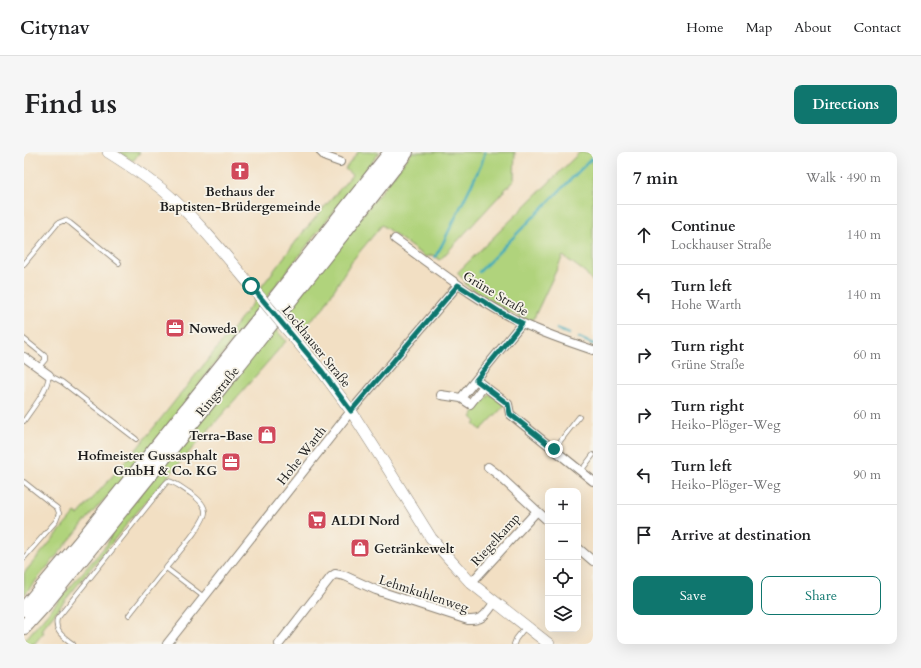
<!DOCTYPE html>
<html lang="en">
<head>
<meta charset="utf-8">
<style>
  :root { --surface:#fff; --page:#f6f6f6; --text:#202124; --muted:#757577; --line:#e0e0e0; --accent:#0f766e }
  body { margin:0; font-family:Cardo,serif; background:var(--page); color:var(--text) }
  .controls { position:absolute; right:12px; bottom:12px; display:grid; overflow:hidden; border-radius:8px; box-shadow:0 4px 16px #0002 }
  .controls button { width:36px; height:36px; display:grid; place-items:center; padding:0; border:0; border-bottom:1px solid var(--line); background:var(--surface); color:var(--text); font:20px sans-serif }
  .stop { position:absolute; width:12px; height:12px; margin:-9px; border:3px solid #0f766e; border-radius:50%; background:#fff }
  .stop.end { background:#0f766e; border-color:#fff; box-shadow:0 1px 4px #0008 }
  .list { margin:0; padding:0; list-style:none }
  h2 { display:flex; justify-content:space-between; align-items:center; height:52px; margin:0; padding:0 16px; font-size:17px }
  h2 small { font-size:13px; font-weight:400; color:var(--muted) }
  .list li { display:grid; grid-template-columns:26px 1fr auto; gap:12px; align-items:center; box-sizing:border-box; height:60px; padding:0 16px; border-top:1px solid var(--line) }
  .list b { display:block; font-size:15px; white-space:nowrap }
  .list p { margin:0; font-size:13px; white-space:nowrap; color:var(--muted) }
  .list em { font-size:13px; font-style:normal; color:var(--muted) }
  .actions { display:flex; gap:8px; padding:12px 16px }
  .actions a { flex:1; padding:9px 0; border:1px solid var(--accent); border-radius:8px; text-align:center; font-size:14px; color:var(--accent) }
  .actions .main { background:var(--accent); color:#fff }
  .icon { flex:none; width:22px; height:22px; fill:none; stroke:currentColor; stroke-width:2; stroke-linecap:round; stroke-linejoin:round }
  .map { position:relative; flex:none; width:569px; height:492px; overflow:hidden; border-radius:8px }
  header { display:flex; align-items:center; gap:24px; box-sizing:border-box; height:56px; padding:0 20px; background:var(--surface); border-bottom:1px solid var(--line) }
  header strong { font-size:19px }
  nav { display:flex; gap:22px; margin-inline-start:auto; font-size:14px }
  .intro { display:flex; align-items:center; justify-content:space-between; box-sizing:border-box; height:96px; padding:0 24px }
  h1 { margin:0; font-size:28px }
  .button { padding:10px 18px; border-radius:8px; background:var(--accent); color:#fff; font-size:14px; font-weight:700 }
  main { display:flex; gap:24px; padding:0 24px }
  aside { flex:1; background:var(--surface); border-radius:8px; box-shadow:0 4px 16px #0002 }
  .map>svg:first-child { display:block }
  .green { fill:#b0d37b; stroke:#66784c }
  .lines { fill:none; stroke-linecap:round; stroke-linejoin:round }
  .stream { stroke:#3caaba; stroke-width:2.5 }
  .lane-casing { stroke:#877e70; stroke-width:5.5 }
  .street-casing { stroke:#877e70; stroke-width:10 }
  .secondary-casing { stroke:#877e70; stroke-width:12 }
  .highway-casing { stroke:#877e70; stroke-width:16 }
  .lane { stroke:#fff; stroke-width:4 }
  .street { stroke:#fff; stroke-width:8 }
  .secondary { stroke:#fff; stroke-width:11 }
  .highway { stroke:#fff; stroke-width:14 }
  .secondary-bridge-casing { stroke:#877e70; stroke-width:12; stroke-linecap:butt }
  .secondary-bridge { stroke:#fff; stroke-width:11 }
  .route { stroke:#0f766e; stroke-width:5 }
  .labels { text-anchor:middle; stroke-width:3.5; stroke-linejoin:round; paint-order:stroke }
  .poi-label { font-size:13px; font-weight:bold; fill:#1c1c1c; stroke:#f7f3e8; text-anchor:start }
  .street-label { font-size:13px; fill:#1c1c1c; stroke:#f7f3e8 }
</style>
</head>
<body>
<header>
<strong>Citynav</strong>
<nav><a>Home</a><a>Map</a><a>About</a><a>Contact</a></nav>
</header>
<div class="intro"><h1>Find us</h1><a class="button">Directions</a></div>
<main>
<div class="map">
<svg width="569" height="492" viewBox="0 0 569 492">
  <rect width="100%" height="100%" fill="#f7f3e8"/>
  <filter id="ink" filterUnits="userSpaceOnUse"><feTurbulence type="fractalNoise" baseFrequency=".025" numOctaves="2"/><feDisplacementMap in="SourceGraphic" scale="8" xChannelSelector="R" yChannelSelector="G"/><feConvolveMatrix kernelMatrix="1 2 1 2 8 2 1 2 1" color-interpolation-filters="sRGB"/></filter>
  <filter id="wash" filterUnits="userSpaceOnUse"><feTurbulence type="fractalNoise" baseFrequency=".012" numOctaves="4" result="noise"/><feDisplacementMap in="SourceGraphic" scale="16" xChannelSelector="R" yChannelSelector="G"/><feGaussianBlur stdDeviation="0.9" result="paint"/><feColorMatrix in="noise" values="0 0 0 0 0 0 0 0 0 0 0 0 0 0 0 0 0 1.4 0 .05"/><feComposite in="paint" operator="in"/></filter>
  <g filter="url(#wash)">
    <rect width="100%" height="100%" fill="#f2dfc3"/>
    <path class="green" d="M95,0H116L109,9Z
      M334,0H356L105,322L74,354L0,443V421L51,361L54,363L115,294L229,151L238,134L280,79L328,23L321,17Z
      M388,0H491L490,28L416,108L409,103L401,105L358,73L327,110L298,158L275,179L261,162Z
      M556,0H569V130L561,120L539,104L508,170L480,157L442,133L441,129L433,121Z
      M250,176L262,189L107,367L17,478L20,480L10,492H0V489L83,392L93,371Z
      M466,242L481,253L457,278L450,272L452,270L447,265Z"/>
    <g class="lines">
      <path class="stream" d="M411,105L418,93L457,13L461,0
        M455,120L569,5
        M533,177L545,182
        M555,186L569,192"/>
    </g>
  </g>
  <g filter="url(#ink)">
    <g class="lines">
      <g class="lane-casing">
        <path id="lane" d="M0,112L34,71L41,68L46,71L95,111
          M0,187L21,204V208L15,215
          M0,269C9,255 23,240 25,223L38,230L112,287
          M530,297L555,265
          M557,319L569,303
          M0,330L29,353L33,356L35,361L32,369L0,406
          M105,463L142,416
          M49,492C40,485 30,480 33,467L141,332L144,329C152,330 159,337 166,341C172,345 181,352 181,360C182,370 150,406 142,416L180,445
          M490,492L492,487L502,474"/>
      </g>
      <g class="street-casing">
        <path id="street" d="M297,0L302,5L316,10
          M371,87C412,116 452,149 498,171C521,182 545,190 569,198
          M0,205L25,223
          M452,228L484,252L486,262L569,329
          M460,234L446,252L437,246L498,171
          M417,243L437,246
          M464,315L472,321L524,369
          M554,396L569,409
          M447,431L513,359
          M143,492L327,259L434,133
          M255,492L307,425L311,422L321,424L352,438L444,468C460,469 462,461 471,450"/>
      </g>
      <g class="secondary-casing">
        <path id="secondary" d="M84,0C103,12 122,24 140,39C176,70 206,109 237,146
          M259,173L297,218L327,259L361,312L407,386L420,401L447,431L525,492"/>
      </g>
      <g class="highway-casing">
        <path id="highway" d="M0,457L55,392L235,167L367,0
          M0,475L20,453C142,303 264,153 382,0"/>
      </g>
      <use href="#lane" class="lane"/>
      <use href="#street" class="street"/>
      <use href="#secondary" class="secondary"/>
      <use href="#highway" class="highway"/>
      <g class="secondary-bridge-casing">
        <path id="secondary-bridge" d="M237,146L259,173"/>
      </g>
      <use href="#secondary-bridge" class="secondary-bridge"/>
    </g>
  </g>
  <g class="lines" filter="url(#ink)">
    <path class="route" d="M227,134L297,218L327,259L434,133L476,160L498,171L452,228L484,252L486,262L530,297"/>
  </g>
  <defs>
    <g id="church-square" transform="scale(1)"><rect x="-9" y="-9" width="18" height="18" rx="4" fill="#d1495b" stroke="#f7f3e8"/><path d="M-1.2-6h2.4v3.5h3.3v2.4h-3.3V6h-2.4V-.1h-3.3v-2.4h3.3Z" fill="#fff"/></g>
    <g id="office-square" transform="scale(1)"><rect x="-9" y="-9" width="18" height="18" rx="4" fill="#d1495b" stroke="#f7f3e8"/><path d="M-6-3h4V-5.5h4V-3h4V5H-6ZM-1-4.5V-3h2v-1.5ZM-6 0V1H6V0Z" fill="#fff"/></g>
    <g id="shop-square" transform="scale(1)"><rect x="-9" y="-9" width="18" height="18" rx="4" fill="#d1495b" stroke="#f7f3e8"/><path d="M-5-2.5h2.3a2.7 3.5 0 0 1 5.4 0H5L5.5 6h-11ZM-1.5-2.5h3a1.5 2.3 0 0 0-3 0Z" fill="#fff"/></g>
    <g id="supermarket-square" transform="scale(1)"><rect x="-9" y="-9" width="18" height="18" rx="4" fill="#d1495b" stroke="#f7f3e8"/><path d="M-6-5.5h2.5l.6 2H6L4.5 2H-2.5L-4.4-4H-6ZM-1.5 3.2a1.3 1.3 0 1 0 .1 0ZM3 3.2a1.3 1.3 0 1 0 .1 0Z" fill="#fff"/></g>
  </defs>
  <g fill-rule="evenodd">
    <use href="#church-square" x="216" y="19"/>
    <use href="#office-square" x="151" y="176"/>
    <use href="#shop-square" x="243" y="283"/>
    <use href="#office-square" x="207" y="310"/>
    <use href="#supermarket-square" x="293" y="368"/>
    <use href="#shop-square" x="336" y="396"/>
  </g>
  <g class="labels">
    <g class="poi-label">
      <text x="216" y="44" text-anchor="middle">Bethaus der<tspan x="216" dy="15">Baptisten-Brüdergemeinde</tspan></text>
      <text x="165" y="181">Noweda</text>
      <text x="229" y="288" text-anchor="end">Terra-Base</text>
      <text x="193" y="308" text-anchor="end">Hofmeister Gussasphalt<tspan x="193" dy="15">GmbH &amp; Co. KG</tspan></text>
      <text x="307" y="373">ALDI Nord</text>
      <text x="350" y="401">Getränkewelt</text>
    </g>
    <g class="street-label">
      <text transform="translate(472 141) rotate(31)" y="5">Grüne Straße</text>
      <text transform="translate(293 194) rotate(51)" y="5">Lockhauser Straße</text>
      <text transform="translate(193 239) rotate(-51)" y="5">Ringstraße</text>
      <text transform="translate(277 303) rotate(-52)" y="5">Hohe Warth</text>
      <text transform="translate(471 387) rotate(-48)" y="5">Riegelkamp</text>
      <text transform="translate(400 441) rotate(18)" y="5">Lehmkuhlenweg</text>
    </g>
  </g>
</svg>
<div class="controls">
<button>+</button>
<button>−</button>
<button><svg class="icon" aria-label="locate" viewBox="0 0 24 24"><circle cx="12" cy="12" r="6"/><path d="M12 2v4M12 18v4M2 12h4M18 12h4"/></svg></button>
<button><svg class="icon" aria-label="layers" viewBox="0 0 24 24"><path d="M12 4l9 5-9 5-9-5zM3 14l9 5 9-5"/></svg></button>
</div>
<div class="stop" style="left:227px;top:134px"></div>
<div class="stop end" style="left:530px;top:297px"></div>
</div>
<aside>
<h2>7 min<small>Walk · 490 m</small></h2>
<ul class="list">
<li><svg class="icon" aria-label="ahead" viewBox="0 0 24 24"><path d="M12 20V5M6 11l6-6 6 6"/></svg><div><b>Continue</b><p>Lockhauser Straße</p></div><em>140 m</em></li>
<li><svg class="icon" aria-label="left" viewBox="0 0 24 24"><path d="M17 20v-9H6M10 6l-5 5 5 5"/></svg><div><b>Turn left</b><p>Hohe Warth</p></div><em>140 m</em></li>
<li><svg class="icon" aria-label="right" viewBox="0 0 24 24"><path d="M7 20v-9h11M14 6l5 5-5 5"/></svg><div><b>Turn right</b><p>Grüne Straße</p></div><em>60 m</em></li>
<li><svg class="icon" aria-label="right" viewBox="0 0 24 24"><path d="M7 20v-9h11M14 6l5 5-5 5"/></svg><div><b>Turn right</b><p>Heiko-Plöger-Weg</p></div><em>60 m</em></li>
<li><svg class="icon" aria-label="left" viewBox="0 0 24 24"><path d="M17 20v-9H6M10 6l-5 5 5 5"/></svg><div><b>Turn left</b><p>Heiko-Plöger-Weg</p></div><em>90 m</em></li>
<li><svg class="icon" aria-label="arrive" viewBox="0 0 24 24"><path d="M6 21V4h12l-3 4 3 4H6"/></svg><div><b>Arrive at destination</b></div></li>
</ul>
<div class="actions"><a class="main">Save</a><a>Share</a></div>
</aside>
</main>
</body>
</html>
